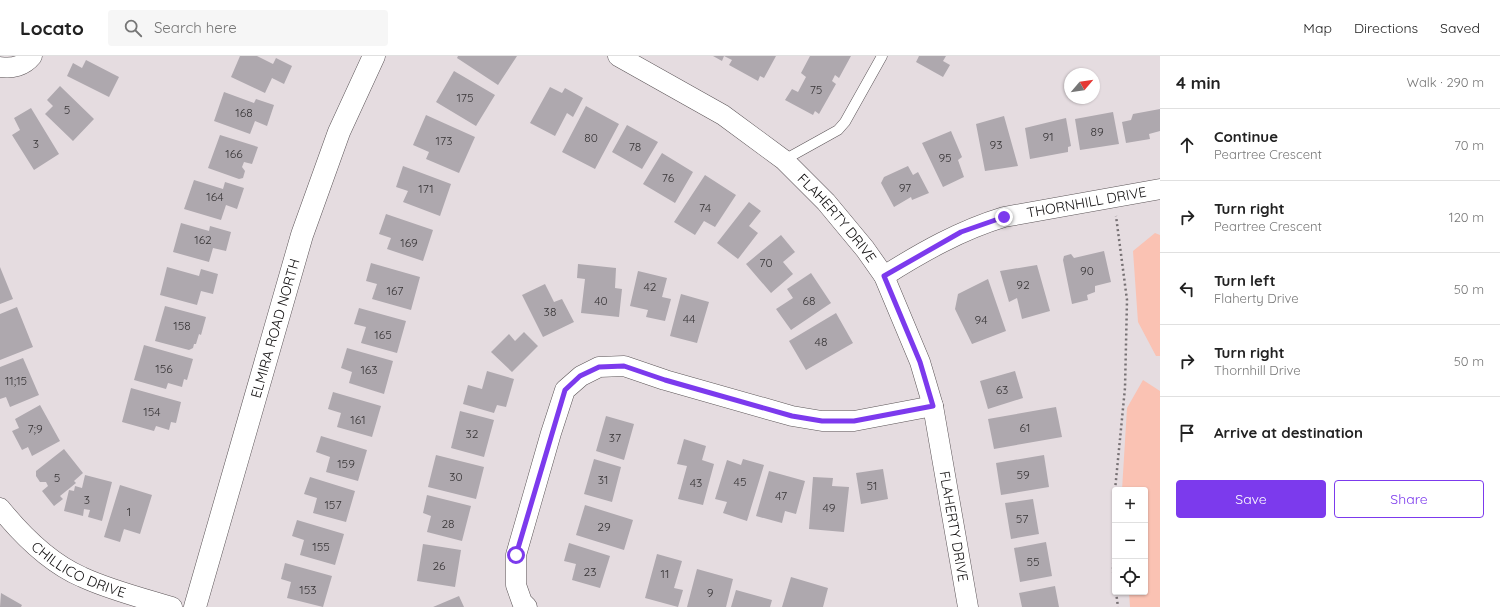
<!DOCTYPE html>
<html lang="en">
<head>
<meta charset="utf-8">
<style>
  :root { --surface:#fff; --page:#f6f6f6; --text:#222; --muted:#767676; --line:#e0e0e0; --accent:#7c3aed }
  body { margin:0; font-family:Quicksand,sans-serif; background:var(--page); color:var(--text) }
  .controls { position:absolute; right:12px; bottom:12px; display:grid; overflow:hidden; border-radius:4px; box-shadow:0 1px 3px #0004 }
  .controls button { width:36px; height:36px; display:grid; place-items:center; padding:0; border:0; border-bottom:1px solid var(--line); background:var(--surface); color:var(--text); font:20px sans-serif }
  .compass { position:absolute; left:1064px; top:12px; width:36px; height:36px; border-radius:50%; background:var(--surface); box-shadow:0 1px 3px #0004; rotate:61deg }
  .stop { position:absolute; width:12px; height:12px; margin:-9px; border:3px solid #7c3aed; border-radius:50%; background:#fff }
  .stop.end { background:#7c3aed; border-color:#fff; box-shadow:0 1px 4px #0008 }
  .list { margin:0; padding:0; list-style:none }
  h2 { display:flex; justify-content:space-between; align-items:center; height:52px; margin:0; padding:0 16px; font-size:17px }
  h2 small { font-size:13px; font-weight:400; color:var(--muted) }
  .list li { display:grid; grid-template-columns:26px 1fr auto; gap:12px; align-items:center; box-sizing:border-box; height:72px; padding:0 16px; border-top:1px solid var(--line) }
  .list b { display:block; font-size:15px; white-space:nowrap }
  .list p { margin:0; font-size:13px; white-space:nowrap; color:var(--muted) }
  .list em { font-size:13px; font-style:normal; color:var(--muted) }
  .actions { display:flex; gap:8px; padding:12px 16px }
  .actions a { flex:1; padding:9px 0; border:1px solid var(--accent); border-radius:4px; text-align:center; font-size:14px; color:var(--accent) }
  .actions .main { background:var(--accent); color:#fff }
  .icon { flex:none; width:22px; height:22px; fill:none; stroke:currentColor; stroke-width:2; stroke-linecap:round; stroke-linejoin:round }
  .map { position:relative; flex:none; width:1160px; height:551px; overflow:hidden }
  header { display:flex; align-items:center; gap:24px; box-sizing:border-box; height:56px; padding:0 20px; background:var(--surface); border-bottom:1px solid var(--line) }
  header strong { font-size:19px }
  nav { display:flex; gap:22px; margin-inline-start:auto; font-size:14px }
  .search { width:280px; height:36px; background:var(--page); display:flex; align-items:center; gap:10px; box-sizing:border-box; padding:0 14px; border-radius:4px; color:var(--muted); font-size:15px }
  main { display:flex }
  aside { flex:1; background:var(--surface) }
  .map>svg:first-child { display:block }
  .green { fill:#fac2b3 }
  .building { fill:#aea8ae }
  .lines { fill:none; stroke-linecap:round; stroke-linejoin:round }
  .service-casing { stroke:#5b5457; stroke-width:11 }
  .minor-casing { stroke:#5b5457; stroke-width:21 }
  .secondary-casing { stroke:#5b5457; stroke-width:23 }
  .path { stroke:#767073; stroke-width:2.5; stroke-dasharray:2 3; stroke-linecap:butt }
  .service { stroke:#fff; stroke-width:10 }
  .minor { stroke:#fff; stroke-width:20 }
  .secondary { stroke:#fff; stroke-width:22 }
  .route { stroke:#7c3aed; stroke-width:5 }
  .labels { text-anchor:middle; stroke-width:3; stroke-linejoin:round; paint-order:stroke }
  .number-label { font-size:12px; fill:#373436 }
  .street-label { font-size:14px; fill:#0f0d0e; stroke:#f2e9ed }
</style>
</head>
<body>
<header>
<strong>Locato</strong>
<div class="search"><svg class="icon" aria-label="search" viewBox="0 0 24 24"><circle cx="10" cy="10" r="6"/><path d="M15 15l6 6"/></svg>Search here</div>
<nav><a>Map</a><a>Directions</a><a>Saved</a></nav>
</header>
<main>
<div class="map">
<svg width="1160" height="551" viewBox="0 0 1160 551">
  <rect width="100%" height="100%" fill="#e5dce0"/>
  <path class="green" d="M1155,177L1160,179V300H1156L1138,266L1133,195Z
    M1143,324L1160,335V551H1130L1129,536H1145V434H1122L1127,352Z"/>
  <path class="building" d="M240,0H257L273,8L276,2L292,10L284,28L272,22L265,37L231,21Z
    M458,0H517L498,29L457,2Z
    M713,0H776L764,22L760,20L758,25L729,9L732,4L724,0L722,5Z
    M810,0H851L839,22L835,19L832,25L836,28L819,58L815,55L813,59L785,44L792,33L798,36L806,21L801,17Z
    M919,0H946L943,5L950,9L943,21L916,6Z
    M86,4L119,21L109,41L67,20L73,7L82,12Z
    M454,15L495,39L476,70L436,46Z
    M60,30L94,63L73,85L45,58L53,50L47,44Z
    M550,31L562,37L565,32L583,42L573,61L567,57L555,80L530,67Z
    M224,36L254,47L256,43L274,49L267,70L255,65L250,78L214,65Z
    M586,50L619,68L595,113L562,96Z
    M31,52L59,98L34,114L12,79L20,74L14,62Z
    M1160,53V75L1149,78L1150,83L1126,87L1122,66L1131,64L1133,58Z
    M1113,56L1119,88L1080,94L1075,63Z
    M426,59L475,81L459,117L426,103L429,96L413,89Z
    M1004,60L1018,110L985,115L976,68Z
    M1066,62L1071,90L1068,91V96L1030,103L1025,72Z
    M627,69L658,86L642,113L612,96Z
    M951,75L962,101L958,104L964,121L943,131L922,87Z
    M220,79L258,91L252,108L244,106L242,111L245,115L243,122L239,123L208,112Z
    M662,97L693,116L675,147L643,128Z
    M403,110L451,128L440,160L403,146L408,135L396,131Z
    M908,110L913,119L918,116L929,137L912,144L911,141L894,151L881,127L884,121Z
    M705,119L736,139L715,171L704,165L695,179L674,166Z
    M194,124L223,133L225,126L244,132L237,153L226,149L221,164L184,153Z
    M749,146L761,155L749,170L758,177L738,203L717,187Z
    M386,158L433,174L423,205L387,193L391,182L379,178Z
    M181,167L209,175L210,170L231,176L226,195L213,192L209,206L173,196Z
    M781,179L795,196L783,206L793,218L771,237L746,208Z
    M1104,195L1111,226L1095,230V236L1087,239L1088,244L1072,248L1063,204L1064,200L1071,198L1074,202Z
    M371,207L420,221L411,254L372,243L377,228L366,225Z
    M578,208L616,212L615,232L622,233L619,261L581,257L585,223L577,222Z
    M1037,209L1050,255L1022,263L1017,242L1009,246L1000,215Z
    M0,211L13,243L0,248Z
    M167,211L199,220L201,213L218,218L213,238L201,235L197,249L160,239Z
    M638,215L667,222L662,241L671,243L665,265L646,261L648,254L630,250Z
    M811,217L831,247L791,274L776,253L793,242L787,233Z
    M988,223L1006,275L972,288L955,253L958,238Z
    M545,228L554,246L562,243L574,266L543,281L522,239Z
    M681,238L709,246L697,287L670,280Z
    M165,250L206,261L201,279L199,278L196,288H194L193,292L189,294L155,285Z
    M17,251L33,291L0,304V258Z
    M359,252L406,265L397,297L361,287L366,271L354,268Z
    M836,257L853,287L806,314L789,285Z
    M524,276L538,290L512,316L491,296L509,278L515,285Z
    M144,289L193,303L187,324L184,323L182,331L168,327L166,333L134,324Z
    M347,292L393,305L384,338L349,327L352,316L341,312Z
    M23,302L39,339L10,351L6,341L0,343V311Z
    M487,315L514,323L506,351L497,349L494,357L463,348L468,329L482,333Z
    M1015,315L1023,342L988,353L980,325Z
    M131,332L181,346L176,367L171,366L169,374L156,370L154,375L122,366Z
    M333,336L381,350L372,381L337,371L341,357L328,353Z
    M40,349L60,385L32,400L28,391L22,394L12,375L19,372L15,363Z
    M1056,351L1062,381L994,393L988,363Z
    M460,355L494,364L484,401L451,392Z
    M606,360L634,368L624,404L596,395Z
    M321,380L367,394L358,425L326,416L330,401L316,396Z
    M684,383L706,390L702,404L714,408L703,449L678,443L687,410L677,408Z
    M64,393L83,417L74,425L76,427L60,440L63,443L54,450L42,435L48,430L46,426H40L36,420V415Z
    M436,399L484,411L476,443L428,431Z
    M1044,399L1049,431L1001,439L996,407Z
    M594,403L621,411L612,446L584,438Z
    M743,403L764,409L747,465L723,457L727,446L715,443L727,404L741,409Z
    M883,413L888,443L861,448L856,417Z
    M769,415L805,425L796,458L785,455L782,467L756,460Z
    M85,419L112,426L102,465L88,461L90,454L84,453L83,460L64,455L69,434L74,435L75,430L82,432Z
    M310,421L355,435L346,466L313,457L317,442L304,438Z
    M813,421L833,422L832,430L849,431L844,476L809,473Z
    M120,429L152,439L140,478L124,473L120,486L104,481Z
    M427,439L471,450L462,485L427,476L431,460L423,457Z
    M1033,443L1039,478L1011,483L1005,447Z
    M585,449L633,464L624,494L576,479Z
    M297,464L344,478L335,509L300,499L304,484L292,480Z
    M1046,486L1052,520L1020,526L1014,492Z
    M569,487L610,500L600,532L572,524L576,508L564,505Z
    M423,488L461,494L455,531L417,525Z
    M657,498L682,505L674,532L683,534L678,551L645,542Z
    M285,507L332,520L323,551L287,542L291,526L281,523Z
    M697,513L733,523L726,551H687Z
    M791,521L828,532L823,551H782Z
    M1055,530L1059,551H1022L1019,537Z
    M736,534L772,544L770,551H731Z
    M1,537L22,549L21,551H0Z
    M459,540L464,551H433Z"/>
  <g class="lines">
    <g class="service-casing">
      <path id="service" d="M784,104L838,74L845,66L882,0"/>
    </g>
    <g class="minor-casing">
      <g id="minor">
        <path id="s1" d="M618,0L723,59L784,104L826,146L865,193L884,220L920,306L933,350L968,551"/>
        <path d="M0,11C12,13 24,10 32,0"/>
        <path id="s2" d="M884,220C922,196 961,174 1004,161L1160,133"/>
        <path id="s3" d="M0,452C21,478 50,507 82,521C110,534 142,542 172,551"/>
        <path d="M527,551L522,546L516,529V499L551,377L565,334L581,320L599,311L624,310L665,324L792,360L822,365H854L933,350"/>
      </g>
    </g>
    <g class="secondary-casing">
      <g id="secondary">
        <path id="s4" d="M195,551L302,179L339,76L374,0"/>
      </g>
    </g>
    <path class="path" d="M1115,434L1125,332L1127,244L1116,160
      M1115,446L1113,515L1115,532
      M1116,536L1118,551"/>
    <use href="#service" class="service"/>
    <use href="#minor" class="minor"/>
    <use href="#secondary" class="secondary"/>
  </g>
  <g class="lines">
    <path class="route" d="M516,499L565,334L580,320L599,311L624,310L665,324L792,360L822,365H854L933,350L920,306L884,220L961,176L1004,161"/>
  </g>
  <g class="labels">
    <g class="number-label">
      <text x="816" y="38">75</text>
      <text x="465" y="46">175</text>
      <text x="67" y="58">5</text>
      <text x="244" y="61">168</text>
      <text x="1097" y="80">89</text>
      <text x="1048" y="85">91</text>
      <text x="591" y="86">80</text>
      <text x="444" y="89">173</text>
      <text x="36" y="92">3</text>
      <text x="996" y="93">93</text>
      <text x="635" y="95">78</text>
      <text x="234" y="102">166</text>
      <text x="945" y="106">95</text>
      <text x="668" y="126">76</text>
      <text x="905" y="136">97</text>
      <text x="426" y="137">171</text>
      <text x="215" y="145">164</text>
      <text x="705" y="156">74</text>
      <text x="203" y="188">162</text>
      <text x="409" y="191">169</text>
      <text x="766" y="211">70</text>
      <text x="1087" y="219">90</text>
      <text x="1023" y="233">92</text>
      <text x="650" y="235">42</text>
      <text x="395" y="239">167</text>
      <text x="601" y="249">40</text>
      <text x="809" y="249">68</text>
      <text x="550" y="260">38</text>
      <text x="689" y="267">44</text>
      <text x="981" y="268">94</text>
      <text x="182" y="274">158</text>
      <text x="383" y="283">165</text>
      <text x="821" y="290">48</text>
      <text x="164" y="317">156</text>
      <text x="369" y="318">163</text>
      <text x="16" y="329">11;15</text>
      <text x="1002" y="338">63</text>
      <text x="152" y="360">154</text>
      <text x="358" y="368">161</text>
      <text x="1025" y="376">61</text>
      <text x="35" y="377">7;9</text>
      <text x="472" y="382">32</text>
      <text x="615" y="386">37</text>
      <text x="346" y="412">159</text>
      <text x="1023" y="423">59</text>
      <text x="456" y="425">30</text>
      <text x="57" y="426">5</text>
      <text x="603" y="428">31</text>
      <text x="740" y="430">45</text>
      <text x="696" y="431">43</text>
      <text x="872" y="434">51</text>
      <text x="781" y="444">47</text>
      <text x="87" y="448">3</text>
      <text x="333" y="453">157</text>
      <text x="829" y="456">49</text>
      <text x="129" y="460">1</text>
      <text x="1022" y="467">57</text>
      <text x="448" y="472">28</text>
      <text x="604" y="475">29</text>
      <text x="321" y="495">155</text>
      <text x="1033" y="510">55</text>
      <text x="439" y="514">26</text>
      <text x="590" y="520">23</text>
      <text x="665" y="522">11</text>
      <text x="308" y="538">153</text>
      <text x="710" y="541">9</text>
    </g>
    <g class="street-label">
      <text dy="5" stroke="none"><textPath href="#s2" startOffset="218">THORNHILL DRIVE</textPath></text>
      <text dy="5" stroke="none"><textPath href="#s1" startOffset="275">FLAHERTY DRIVE</textPath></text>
      <text dy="5" stroke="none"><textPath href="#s4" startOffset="290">ELMIRA ROAD NORTH</textPath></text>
      <text dy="5" stroke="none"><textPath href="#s1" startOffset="611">FLAHERTY DRIVE</textPath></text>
      <text dy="5" stroke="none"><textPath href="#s3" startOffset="102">CHILLICO DRIVE</textPath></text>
    </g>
  </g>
</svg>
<div class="controls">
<button>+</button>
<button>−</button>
<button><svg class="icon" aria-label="locate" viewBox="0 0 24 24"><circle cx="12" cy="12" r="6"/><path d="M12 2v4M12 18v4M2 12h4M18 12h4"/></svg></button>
</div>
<svg class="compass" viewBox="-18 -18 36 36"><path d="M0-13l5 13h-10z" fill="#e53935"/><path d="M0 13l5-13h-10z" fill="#767676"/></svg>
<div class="stop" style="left:516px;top:499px"></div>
<div class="stop end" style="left:1004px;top:161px"></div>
</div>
<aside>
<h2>4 min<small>Walk · 290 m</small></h2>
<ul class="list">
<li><svg class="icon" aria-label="ahead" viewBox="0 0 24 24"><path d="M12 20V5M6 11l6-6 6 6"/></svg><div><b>Continue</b><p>Peartree Crescent</p></div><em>70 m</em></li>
<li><svg class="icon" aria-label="right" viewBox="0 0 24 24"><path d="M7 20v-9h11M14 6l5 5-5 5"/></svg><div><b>Turn right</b><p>Peartree Crescent</p></div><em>120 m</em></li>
<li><svg class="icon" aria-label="left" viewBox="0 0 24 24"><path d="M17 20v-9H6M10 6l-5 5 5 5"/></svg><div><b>Turn left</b><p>Flaherty Drive</p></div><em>50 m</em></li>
<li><svg class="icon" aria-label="right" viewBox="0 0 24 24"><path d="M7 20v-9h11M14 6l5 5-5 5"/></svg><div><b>Turn right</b><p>Thornhill Drive</p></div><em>50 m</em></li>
<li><svg class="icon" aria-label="arrive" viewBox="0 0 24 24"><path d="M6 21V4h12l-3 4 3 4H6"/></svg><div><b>Arrive at destination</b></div></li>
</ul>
<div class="actions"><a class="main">Save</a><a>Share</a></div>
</aside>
</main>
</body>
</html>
